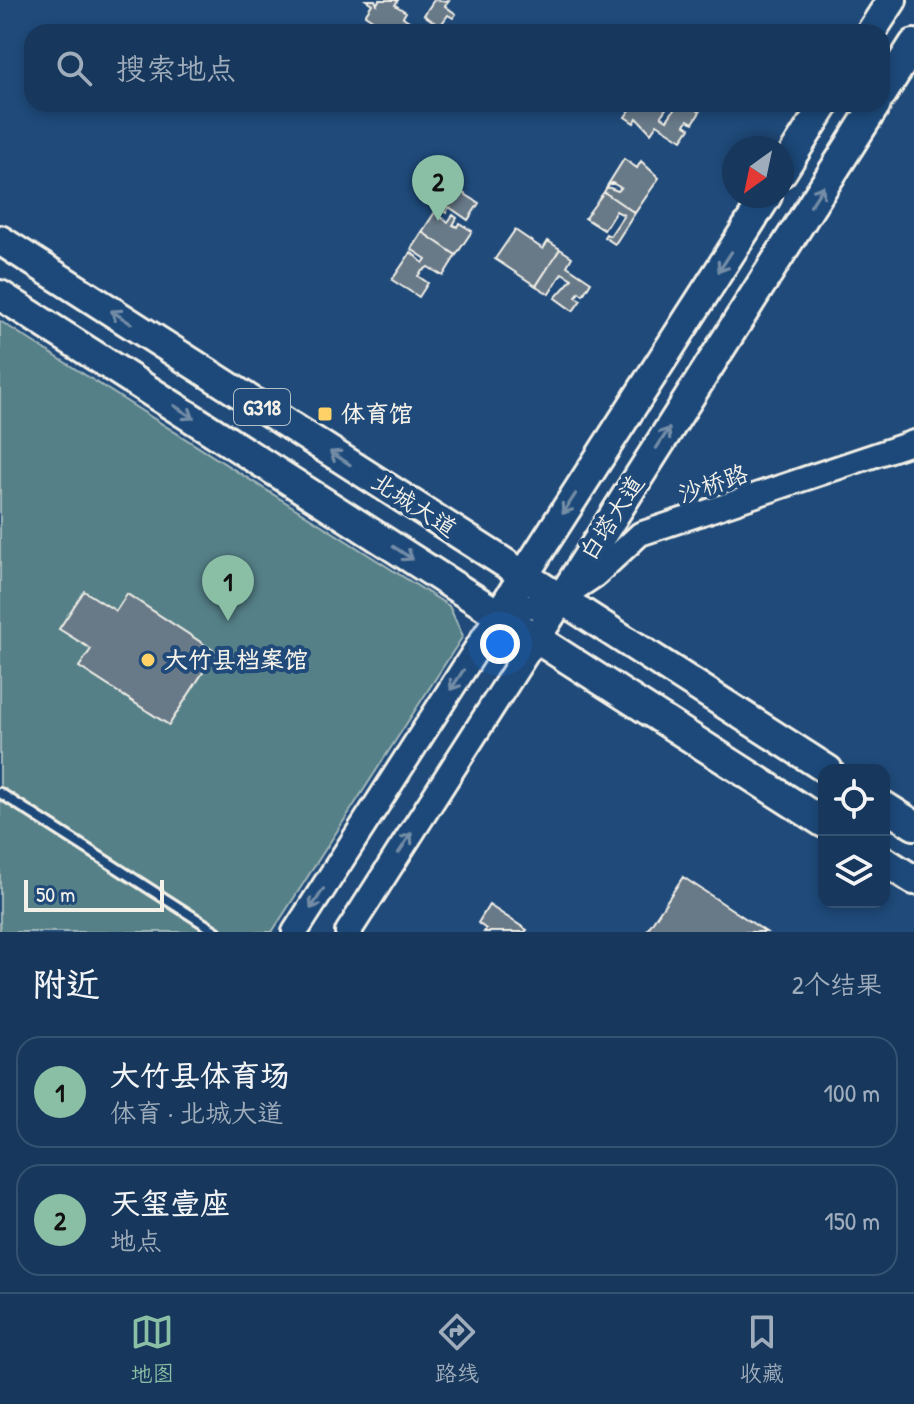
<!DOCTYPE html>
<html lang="zh">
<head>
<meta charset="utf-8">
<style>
  :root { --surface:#17385c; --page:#244365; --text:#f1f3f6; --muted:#9eacbb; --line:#365272; --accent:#8abfa5 }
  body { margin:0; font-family:"Patrick Hand","LXGW WenKai TC",sans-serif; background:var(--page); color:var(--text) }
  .controls { position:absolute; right:24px; bottom:24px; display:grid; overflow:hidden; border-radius:16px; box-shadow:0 4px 12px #0003 }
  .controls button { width:72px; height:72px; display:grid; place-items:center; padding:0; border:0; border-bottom:2px solid var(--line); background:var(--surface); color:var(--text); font:40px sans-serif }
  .compass { position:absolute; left:722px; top:136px; width:72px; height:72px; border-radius:50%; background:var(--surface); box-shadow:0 4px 12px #0003; rotate:213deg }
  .scale { position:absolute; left:24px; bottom:20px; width:140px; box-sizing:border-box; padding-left:8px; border:4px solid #f4f1e8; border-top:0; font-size:22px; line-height:28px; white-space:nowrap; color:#f4f1e8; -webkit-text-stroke:6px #1f4a7a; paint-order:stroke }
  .you { position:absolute; left:500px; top:644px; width:28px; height:28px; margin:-20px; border:6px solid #fff; border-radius:50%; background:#1a73e8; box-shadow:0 0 0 12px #1a73e833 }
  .badge { display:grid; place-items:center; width:52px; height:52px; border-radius:50%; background:var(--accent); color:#111; font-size:26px; font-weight:700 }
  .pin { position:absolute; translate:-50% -66px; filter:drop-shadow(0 2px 4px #0008) }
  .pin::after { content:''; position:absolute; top:42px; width:28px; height:24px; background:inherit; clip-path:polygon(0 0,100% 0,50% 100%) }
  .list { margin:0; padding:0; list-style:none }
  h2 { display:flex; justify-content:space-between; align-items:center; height:104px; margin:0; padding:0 32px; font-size:34px }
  h2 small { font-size:26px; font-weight:400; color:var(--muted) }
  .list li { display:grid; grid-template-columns:52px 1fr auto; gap:24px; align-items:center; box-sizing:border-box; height:112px; margin:0 16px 16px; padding:0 16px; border:2px solid var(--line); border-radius:24px }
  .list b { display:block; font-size:30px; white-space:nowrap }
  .list p { margin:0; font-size:26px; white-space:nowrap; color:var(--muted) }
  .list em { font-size:26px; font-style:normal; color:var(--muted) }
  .icon { flex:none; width:44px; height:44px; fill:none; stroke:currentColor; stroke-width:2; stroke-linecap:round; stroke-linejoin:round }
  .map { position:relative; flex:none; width:914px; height:932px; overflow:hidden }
  .search { position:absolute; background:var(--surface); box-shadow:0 4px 12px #0003; left:24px; right:24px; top:24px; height:88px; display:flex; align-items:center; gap:20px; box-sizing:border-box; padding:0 28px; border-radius:24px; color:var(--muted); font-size:30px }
  .sheet { height:360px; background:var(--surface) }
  nav { display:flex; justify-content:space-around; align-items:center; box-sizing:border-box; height:112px; border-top:2px solid var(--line); background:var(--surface); font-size:22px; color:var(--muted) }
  nav a { display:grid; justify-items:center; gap:4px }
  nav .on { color:var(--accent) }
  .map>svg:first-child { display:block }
  .green { fill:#548088; stroke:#a4b8b8; stroke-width:2 }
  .building { fill:#687988; stroke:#f4f1e8; stroke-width:2 }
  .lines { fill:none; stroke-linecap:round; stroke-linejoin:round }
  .service-casing { stroke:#f4f1e8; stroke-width:14 }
  .tertiary-casing { stroke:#f4f1e8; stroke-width:28 }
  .secondary-casing { stroke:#f4f1e8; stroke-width:30 }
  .trunk-casing { stroke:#f4f1e8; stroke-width:34 }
  .service { stroke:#1f4a7a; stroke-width:8 }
  .tertiary { stroke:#1f4a7a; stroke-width:22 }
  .secondary { stroke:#1f4a7a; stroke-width:24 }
  .trunk { stroke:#1f4a7a; stroke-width:28 }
  .oneway { stroke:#748da6 }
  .poi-dot { fill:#ffd166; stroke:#1f4a7a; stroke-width:3 }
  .labels { text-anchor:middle; stroke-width:8; stroke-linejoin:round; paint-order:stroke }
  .shield { fill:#1f4a7a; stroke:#b4bfc7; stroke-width:2 }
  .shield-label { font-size:22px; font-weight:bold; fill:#f4f1e8 }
  .poi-label { font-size:24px; font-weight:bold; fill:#f4f1e8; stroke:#1f4a7a; text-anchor:start }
  .street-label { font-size:24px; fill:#f4f1e8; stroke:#1f4a7a }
</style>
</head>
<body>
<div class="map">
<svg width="914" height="932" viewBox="0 0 914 932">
  <rect width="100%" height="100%" fill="#1f4a7a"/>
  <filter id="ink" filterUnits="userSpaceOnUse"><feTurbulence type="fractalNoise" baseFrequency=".0125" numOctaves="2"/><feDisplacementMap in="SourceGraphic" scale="16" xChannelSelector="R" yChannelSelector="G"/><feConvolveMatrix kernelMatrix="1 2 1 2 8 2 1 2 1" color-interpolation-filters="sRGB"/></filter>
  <g filter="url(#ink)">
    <path class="green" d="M0,321L449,606L463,636L272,932H0Z"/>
    <path class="building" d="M366,0H375L377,4L379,0H398L395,5L406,12L403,17L415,25L413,29L404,24L399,32H391L365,15L372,4Z
      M434,0L449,1L445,6L456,14L453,18L448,15L440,26L424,15Z
      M621,104H669L661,116L667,120L678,104H687L700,112L693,123L688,120L685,125L690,128L682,140L657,124L651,133L637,118L634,123L625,117L630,110Z
      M624,159L637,168L641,161L659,178L635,213L604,192L607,187L618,191L621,188L612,183L607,186Z
      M452,186L479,203L468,220L449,207L446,213L441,209L437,215L448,222L453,215L457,218L453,225L457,227L459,223L472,231L456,255L422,232Z
      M604,192L635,213L615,244L604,237L606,234L610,236L624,215L616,211L604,230L585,218Z
      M515,230L543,249L548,241L560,249L536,286L495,259Z
      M422,232L456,255L443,276L428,267L421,272L418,276L428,283L419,297L392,280L411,252L423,263L426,259L411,249Z
      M560,249L572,257L567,266L591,282L583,295L579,292L576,297L581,300L573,311L555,298L572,279L562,273L549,294L536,286Z
      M84,591L116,611L127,594L216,652L169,725L79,667L91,649L59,629Z
      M683,877L766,932H646Z
      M489,905L527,930L525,932H484L486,929L478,923Z"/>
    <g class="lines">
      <g class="service-casing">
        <path id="service" d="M0,793L217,932"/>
      </g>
      <g class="tertiary-casing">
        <path id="tertiary" d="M499,614L560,599L596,575L640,534L914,442"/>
      </g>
      <g class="secondary-casing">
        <path id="secondary" d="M295,932L499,614
          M348,932L536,638"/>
      </g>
      <g class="trunk-casing">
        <path id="trunk" d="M871,32L892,0
          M882,94L914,44
          M782,172L825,104
          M0,240L828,770
          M0,295L824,823
          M499,614L767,196
          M536,638L876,104
          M884,806L914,825
          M884,861L914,880"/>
      </g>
      <use href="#service" class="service"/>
      <use href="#tertiary" class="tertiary"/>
      <use href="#secondary" class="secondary"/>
      <use href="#trunk" class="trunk"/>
    </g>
    <defs><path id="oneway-shaft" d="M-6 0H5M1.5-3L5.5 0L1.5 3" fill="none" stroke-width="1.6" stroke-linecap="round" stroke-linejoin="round" transform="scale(2)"/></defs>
    <g class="oneway">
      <use href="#oneway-shaft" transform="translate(817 196) rotate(-57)"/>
      <use href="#oneway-shaft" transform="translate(725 262) rotate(123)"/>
      <use href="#oneway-shaft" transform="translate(121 317) rotate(-147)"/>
      <use href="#oneway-shaft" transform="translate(184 412) rotate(33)"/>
      <use href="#oneway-shaft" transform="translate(663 438) rotate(-57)"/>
      <use href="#oneway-shaft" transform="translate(340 458) rotate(-147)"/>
      <use href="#oneway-shaft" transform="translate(569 504) rotate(123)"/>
      <use href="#oneway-shaft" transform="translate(403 553) rotate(33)"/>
      <use href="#oneway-shaft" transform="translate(457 680) rotate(123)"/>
      <use href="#oneway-shaft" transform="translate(405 843) rotate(-57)"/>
      <use href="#oneway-shaft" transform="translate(317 899) rotate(123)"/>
    </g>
  </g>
  <g class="poi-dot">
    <rect x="317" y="406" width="16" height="16" rx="4"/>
    <circle cx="148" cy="660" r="8"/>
  </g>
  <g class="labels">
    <rect class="shield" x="234" y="389" width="56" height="36" rx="6"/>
    <g class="shield-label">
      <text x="262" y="415">G318</text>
    </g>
    <g class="poi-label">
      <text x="341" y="422">体育馆</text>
      <text x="164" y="668">大竹县档案馆</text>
    </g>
    <g class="street-label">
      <text transform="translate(713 484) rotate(-19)" y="8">沙桥路</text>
      <text transform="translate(414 505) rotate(33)" y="8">北城大道</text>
      <text transform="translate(612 518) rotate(-57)" y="8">白塔大道</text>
    </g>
  </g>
</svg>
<div class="controls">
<button><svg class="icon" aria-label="locate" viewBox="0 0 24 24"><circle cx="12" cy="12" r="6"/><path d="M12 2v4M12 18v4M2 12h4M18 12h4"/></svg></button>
<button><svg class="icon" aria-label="layers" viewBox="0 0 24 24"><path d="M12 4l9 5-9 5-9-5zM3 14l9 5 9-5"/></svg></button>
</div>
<svg class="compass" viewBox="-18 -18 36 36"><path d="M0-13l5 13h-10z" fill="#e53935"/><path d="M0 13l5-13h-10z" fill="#9eacbb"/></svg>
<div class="scale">50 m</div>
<div class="you"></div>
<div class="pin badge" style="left:228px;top:621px">1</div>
<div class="pin badge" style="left:438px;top:221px">2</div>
<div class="search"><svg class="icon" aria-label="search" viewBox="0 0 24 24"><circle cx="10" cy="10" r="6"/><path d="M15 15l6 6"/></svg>搜索地点</div>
</div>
<section class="sheet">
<h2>附近<small>2个结果</small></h2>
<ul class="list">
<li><span class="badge">1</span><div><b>大竹县体育场</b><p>体育 · 北城大道</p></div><em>100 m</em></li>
<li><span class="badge">2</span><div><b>天玺壹座</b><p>地点</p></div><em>150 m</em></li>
</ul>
</section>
<nav>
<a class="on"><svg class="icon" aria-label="map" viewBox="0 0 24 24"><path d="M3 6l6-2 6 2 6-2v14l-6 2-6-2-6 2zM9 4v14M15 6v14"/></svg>地图</a>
<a><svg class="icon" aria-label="directions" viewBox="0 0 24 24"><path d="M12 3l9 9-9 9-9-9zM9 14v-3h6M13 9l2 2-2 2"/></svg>路线</a>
<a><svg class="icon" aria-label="saved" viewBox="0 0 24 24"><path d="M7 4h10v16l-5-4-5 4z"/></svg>收藏</a>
</nav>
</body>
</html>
